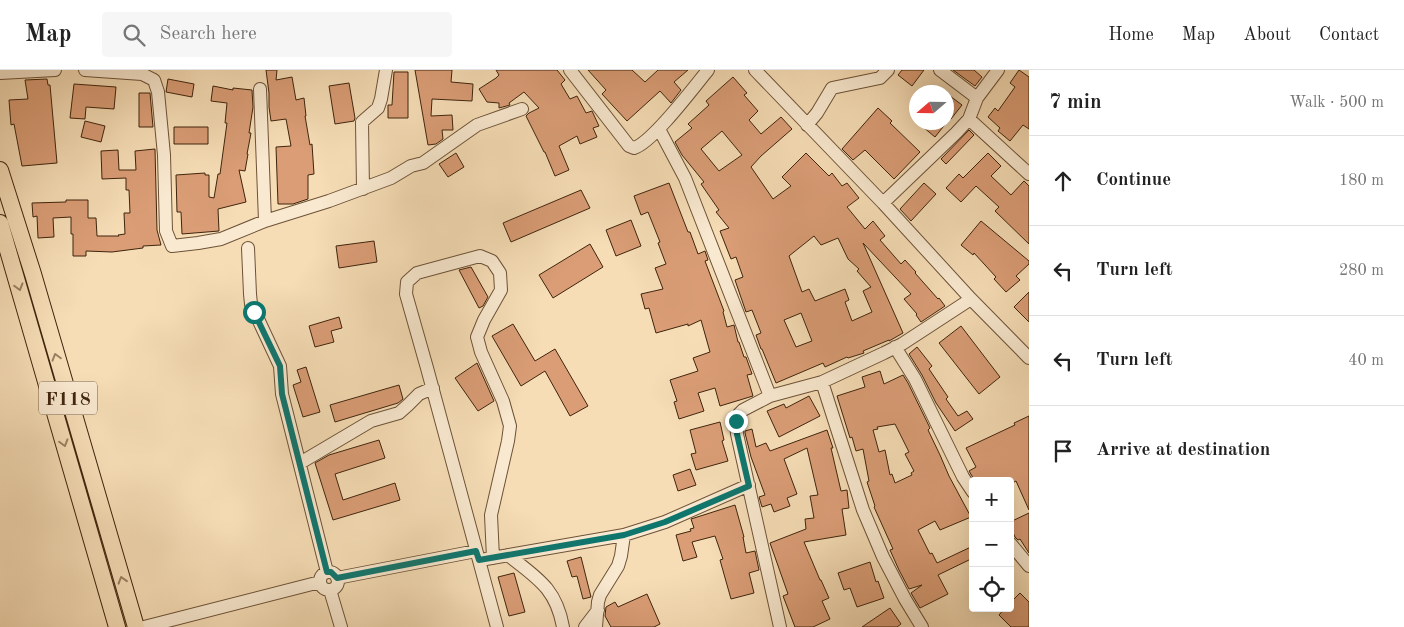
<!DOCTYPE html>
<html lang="en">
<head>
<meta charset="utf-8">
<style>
  :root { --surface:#fff; --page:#f6f6f6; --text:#222; --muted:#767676; --line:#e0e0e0 }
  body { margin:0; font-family:"Old Standard TT",serif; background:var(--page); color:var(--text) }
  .controls { position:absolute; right:15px; bottom:15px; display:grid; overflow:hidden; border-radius:5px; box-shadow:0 5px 20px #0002 }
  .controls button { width:45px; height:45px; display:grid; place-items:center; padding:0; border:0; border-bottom:1px solid var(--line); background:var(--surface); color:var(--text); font:25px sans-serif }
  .compass { position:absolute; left:909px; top:15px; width:45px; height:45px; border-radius:50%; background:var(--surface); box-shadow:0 5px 20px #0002; rotate:250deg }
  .stop { position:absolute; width:15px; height:15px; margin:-11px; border:4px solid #0f766e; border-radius:50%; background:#fff }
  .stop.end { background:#0f766e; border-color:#fff; box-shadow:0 1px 5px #0008 }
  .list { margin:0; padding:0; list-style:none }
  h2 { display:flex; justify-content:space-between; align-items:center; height:65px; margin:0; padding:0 20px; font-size:21px }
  h2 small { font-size:16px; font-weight:400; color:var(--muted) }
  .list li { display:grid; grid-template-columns:32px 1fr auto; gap:15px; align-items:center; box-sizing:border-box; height:90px; padding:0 20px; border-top:1px solid var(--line) }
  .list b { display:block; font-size:19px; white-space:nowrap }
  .list em { font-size:16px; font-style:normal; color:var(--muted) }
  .icon { flex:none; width:28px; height:28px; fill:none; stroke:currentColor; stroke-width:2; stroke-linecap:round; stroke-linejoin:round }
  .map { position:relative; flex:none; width:1029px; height:557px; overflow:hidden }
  header { display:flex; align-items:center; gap:30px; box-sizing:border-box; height:70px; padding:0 25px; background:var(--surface); border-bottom:1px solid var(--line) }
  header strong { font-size:24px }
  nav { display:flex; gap:28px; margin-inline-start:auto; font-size:18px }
  .search { width:350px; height:45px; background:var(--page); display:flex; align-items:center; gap:12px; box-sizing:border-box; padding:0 18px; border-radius:5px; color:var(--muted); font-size:19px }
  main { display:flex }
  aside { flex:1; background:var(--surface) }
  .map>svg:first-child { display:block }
  .building { fill:#da9d76; stroke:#3f240d; fill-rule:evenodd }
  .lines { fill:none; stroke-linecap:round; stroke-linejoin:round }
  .minor-casing { stroke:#6d5237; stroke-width:14 }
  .major-casing { stroke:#3f240d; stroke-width:18 }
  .minor { stroke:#f9e9d0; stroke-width:12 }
  .major { stroke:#f6ddb6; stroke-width:16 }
  .oneway { stroke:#9a8062 }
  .route { stroke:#0f766e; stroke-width:6 }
  .labels { text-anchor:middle; stroke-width:4; stroke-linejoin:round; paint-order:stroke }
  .shield { fill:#f9e9d0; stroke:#775f48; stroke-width:1 }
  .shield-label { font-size:19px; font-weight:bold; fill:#3f240d }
</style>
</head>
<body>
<header>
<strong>Map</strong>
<div class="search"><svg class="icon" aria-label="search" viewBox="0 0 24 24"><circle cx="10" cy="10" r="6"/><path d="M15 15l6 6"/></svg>Search here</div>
<nav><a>Home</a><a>Map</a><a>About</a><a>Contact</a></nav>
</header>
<main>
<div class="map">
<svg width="1029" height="557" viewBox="0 0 1029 557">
  <rect width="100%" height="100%" fill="#f6ddb6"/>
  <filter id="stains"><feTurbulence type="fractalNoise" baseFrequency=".004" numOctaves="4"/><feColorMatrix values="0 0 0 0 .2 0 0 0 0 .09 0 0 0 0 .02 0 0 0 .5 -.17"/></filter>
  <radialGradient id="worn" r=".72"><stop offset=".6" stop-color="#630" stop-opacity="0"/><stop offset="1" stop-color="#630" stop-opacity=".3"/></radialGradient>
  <path class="building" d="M266,0H277L276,10L292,7L296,30L304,28L306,46H305L310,75L312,74L314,104L308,105V129L293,134H278L276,77L291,76L286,49L271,51L269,37V23Z
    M415,0H452L451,12L473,14L472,31L432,29L431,46L452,45L453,60H442L443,69L436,74L428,75Z
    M496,0H557L565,10L561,14L570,29L577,26L586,43L592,41L599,56L593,58L597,67L580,74L577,66L559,76L569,100L555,106L545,82H544L526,46L529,43L539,38L524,22L509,33L510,35L499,38V33L487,32L479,19L496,8L499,5Z
    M588,0H632L645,12L658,0H688L674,12L681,20L671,33L660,21L627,51L602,24L606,20Z
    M902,0H924L912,16L898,5Z
    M953,0H974L982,7L975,16Z
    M1019,0L1029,7V59L1023,55L1010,71L998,61L1000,58L988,47L995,38L998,41L1015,17L1010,13Z
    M394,2H408V48H388V35H392Z
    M733,7L747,23L744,25L758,41L749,50L761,64L781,47L792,59L761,86L751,97L773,129L791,116L782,107L806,83L829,106L832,103L842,116L847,113L859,128L847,137L865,159L873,151L885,166L880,170L901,194L905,190L916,202L915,203L938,229L939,228L945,236L921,252L916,245L917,244L904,229L911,224L863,173L903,263L889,271V270L863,281L864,283L848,288L847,287L825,297L823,293L776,313L762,279H761L756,265L761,263L752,240L746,242L735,210L743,207L736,187L731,189L720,161L729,158L716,142L719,140L701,114L704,112L682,85L675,72L692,58L688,54L709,35L706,31ZM722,61L742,85L719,101L701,79ZM814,166L821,175L838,168L848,189L859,199L857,201L871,217L863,221L872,242L852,251L845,232L849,230L845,219L815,231L809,219L802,222L789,186ZM801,243L812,271L796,277L784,250Z
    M47,9L48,15H50L57,93L22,96L14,54L11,55L9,30L28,29L25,10Z
    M168,9L194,14L192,27L166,22Z
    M349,13L355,48L354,51L335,54L329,16Z
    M74,14L116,17L114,39L86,37L85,49L70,48Z
    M213,16L233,20V18L252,20L253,37L249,63H251L247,84H248L245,101L239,100L246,132L218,139L219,161L182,164L181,142H177L176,105L205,103V105H209V127L214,128L218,104H220L227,53H225L227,33L211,31Z
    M139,23H150L153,57H139Z
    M946,23L962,35L951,49L946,45Z
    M878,38L892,51L890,53L920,82L894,109L865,80L853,90L842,79Z
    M85,51L105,56L101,72L81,67Z
    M917,52H947L935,67Z
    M174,57H208V74H174Z
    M969,60L974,65L946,94L941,89Z
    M155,79L157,160L161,175L143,176V178L112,182L86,181V186H73V164H71V147L53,148L54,167L38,168L37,146L33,147L32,133L66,132V130H88V148H96L97,166H119L118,165L125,164L124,143H130L129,120H126V108L102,109L101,81L118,80L119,100H136L135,81Z
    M456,83L464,97L448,107L439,94Z
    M988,83L1001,96L991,106L1011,125L1024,111L1029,116V174L995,141L999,137L976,116L961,132L946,118L959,104L963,108Z
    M669,113L688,162H690L698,184L705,181L708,190L705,191L724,241L723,242L727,257L734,255L738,272H739L744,287H746L752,304L747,305L753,326L720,336L715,318L698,323L704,341L679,349L674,332L677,331L670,310L698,301L693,288L710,282L701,250L688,256V254L656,263L649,238L645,239L641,224L663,219L655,198L666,194L658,173L660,172L648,142L641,145L634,126Z
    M924,113L936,124L911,151L900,139Z
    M581,120L590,138L511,172L503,153Z
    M631,150L641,176L616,186L606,160Z
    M981,151L1029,191V194L1016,206L1020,210L1006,222L994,209L996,207L974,183L973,185L961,175Z
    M374,171L377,192L339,198L336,176Z
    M590,174L603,197L553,228L539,205Z
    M471,197L488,227L483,236L479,238L459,200Z
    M1029,222V252L1014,237Z
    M339,247L342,258L331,261L334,272L315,277L309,256Z
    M513,254L535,291L555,279L588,336L570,346L545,301L521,316L492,266Z
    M961,256L1000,307L979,324L939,273Z
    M917,277L932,296L929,299L948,327L946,329L958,346L967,341L973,349L955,361L936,333L922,305L909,284Z
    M477,293L494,331L478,341L455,308Z
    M306,297L320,342L303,347L293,315L301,312L297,300Z
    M880,301L884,314L903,305L908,313L930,358L928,360L940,385L949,406L971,447L940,460L935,451L918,460L930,484L932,483L937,493L973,476V488L938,505L948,524L920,538L911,523L922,515L909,519L899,500L890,480L893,479L874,437L875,436L867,412L869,411L863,379L856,381L852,367L850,368L837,326L865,317L862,307ZM895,354L909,382L905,384L914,401L911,403L912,405L895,413L892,404L890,405L885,380L879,382L873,360L878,359L877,357Z
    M399,315L403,329L398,333L335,352L330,335Z
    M809,326L820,346L779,367L767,341L784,334L786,338Z
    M1029,346V440L1016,411L1012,413L1011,411H975L969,401L976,397L966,378L1015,355L1014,353Z
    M720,352L724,370L722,371L728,391L696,400L691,384L696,383L690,360Z
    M752,359L756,377L766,373L770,381L827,360L833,378H831L841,421L847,420L849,438L842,439L846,465L804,472L820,510H821L829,528L822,531L830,549L813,557H795L783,526L788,524L770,473L806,459L805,449L814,448L810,426L818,425L807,378L784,389L797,424L787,428L790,436L774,442L771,434L762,437L759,427L765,425L751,387L745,363V361Z
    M379,370L385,388L335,404L343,430L395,413L400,430L333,450L315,393L329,385Z
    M690,399L696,415L678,421L673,405Z
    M735,435L744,467H743L746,483L755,481L759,500L749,503L754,523L731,529L720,490L723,489L715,466L692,472L697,487L683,491L676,465L691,461L690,459L694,458L691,449Z
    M1029,443V483L1020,469L1018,470L1015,467L1010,457V452Z
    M581,487L591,527L583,529L577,506L572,507L567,491Z
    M870,492L876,512L878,511L884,528L857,537L850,518L844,520L838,503Z
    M514,503L525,542L509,546L498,507Z
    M1020,523L1029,532V557H1011L999,545L1005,538H1010V533Z
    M647,524L660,554L654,557H611L605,546L606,537L615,532L618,537Z
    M890,538L901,554L897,557H862Z"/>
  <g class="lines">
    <g class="minor-casing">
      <path id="minor" d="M85,0L142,4L154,10L158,22L164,85L166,161L172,176L198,173L221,169L265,151L329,131L391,108L411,96L423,93L477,55L522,39
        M570,0L629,76L634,78C653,72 694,17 708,0
        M755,0L883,133L971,229L1029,288
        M940,0L977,28
        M0,3L55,0
        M260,19L265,151
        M969,49L1029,104
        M807,55L817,43L832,18L880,8L888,0
        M659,59L685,108L770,326
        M363,119L362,52L378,38L381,29L386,0
        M883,133L956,63L969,49L977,28L998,0
        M248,178L250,224L251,234L280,296L282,324L327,502
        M895,277L915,309L963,407L973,422
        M822,312L863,440L883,487L905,529L922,557
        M300,393L371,351L399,343L408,335L419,324L433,318
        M1010,473L1029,496
        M508,485C537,508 556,518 563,557
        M493,488L491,445L508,371L510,356L503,331L481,282L477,267L484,250L501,220L500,203L492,191L480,186L417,203L407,212L406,224L427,298L497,557
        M486,489L624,465L665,452L749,415
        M320 511a9 9 0 1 1 18 0a9 9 0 1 1-18 0Z
        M337,508L476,481
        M330,520L341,557
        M144,557L320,512
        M585,557L598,540
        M596,557L598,532L600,525L618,496L621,486L624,465
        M780,557L737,364L736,351L739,344L743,340L770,326L822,312L884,283L902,274L971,229"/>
    </g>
    <g class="major-casing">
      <path id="major" d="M0,100L33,204L136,557
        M0,153L117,557"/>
    </g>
    <use href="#minor" class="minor"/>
    <use href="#major" class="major"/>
  </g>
  <defs><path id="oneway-chevron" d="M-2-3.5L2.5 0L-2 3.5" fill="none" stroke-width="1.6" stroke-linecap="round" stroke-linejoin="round" transform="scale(1.25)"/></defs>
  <g class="oneway">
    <use href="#oneway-chevron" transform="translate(19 217) rotate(74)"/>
    <use href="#oneway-chevron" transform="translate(56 287) rotate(-106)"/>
    <use href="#oneway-chevron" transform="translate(64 373) rotate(74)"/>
    <use href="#oneway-chevron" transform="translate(122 510) rotate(-107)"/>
  </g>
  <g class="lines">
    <path class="route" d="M254,242L280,296L282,324L327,502H331L337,508L476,481L479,490L624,465L665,452L749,416L737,364L736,351"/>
  </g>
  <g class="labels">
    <rect class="shield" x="39" y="311.5" width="58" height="33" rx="4"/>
    <g class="shield-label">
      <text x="68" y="335">F118</text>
    </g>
  </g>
  <rect width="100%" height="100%" filter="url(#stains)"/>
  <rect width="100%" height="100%" fill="url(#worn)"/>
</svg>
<div class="controls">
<button>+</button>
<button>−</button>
<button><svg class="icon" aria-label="locate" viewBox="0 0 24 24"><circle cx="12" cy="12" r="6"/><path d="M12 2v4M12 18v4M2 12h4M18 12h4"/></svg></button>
</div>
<svg class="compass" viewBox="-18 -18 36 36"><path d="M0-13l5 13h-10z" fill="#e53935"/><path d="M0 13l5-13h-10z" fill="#767676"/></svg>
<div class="stop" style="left:254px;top:242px"></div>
<div class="stop end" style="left:736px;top:351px"></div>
</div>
<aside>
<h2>7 min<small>Walk · 500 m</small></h2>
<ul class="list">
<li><svg class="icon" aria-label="ahead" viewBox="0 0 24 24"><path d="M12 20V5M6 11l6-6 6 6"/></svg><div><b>Continue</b></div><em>180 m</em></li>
<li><svg class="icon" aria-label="left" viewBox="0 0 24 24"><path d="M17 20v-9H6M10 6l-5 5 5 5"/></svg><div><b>Turn left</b></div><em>280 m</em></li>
<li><svg class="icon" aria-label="left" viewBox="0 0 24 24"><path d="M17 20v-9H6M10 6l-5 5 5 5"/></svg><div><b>Turn left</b></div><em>40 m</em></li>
<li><svg class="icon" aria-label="arrive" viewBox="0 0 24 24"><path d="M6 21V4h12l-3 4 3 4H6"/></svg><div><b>Arrive at destination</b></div></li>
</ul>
</aside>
</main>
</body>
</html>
